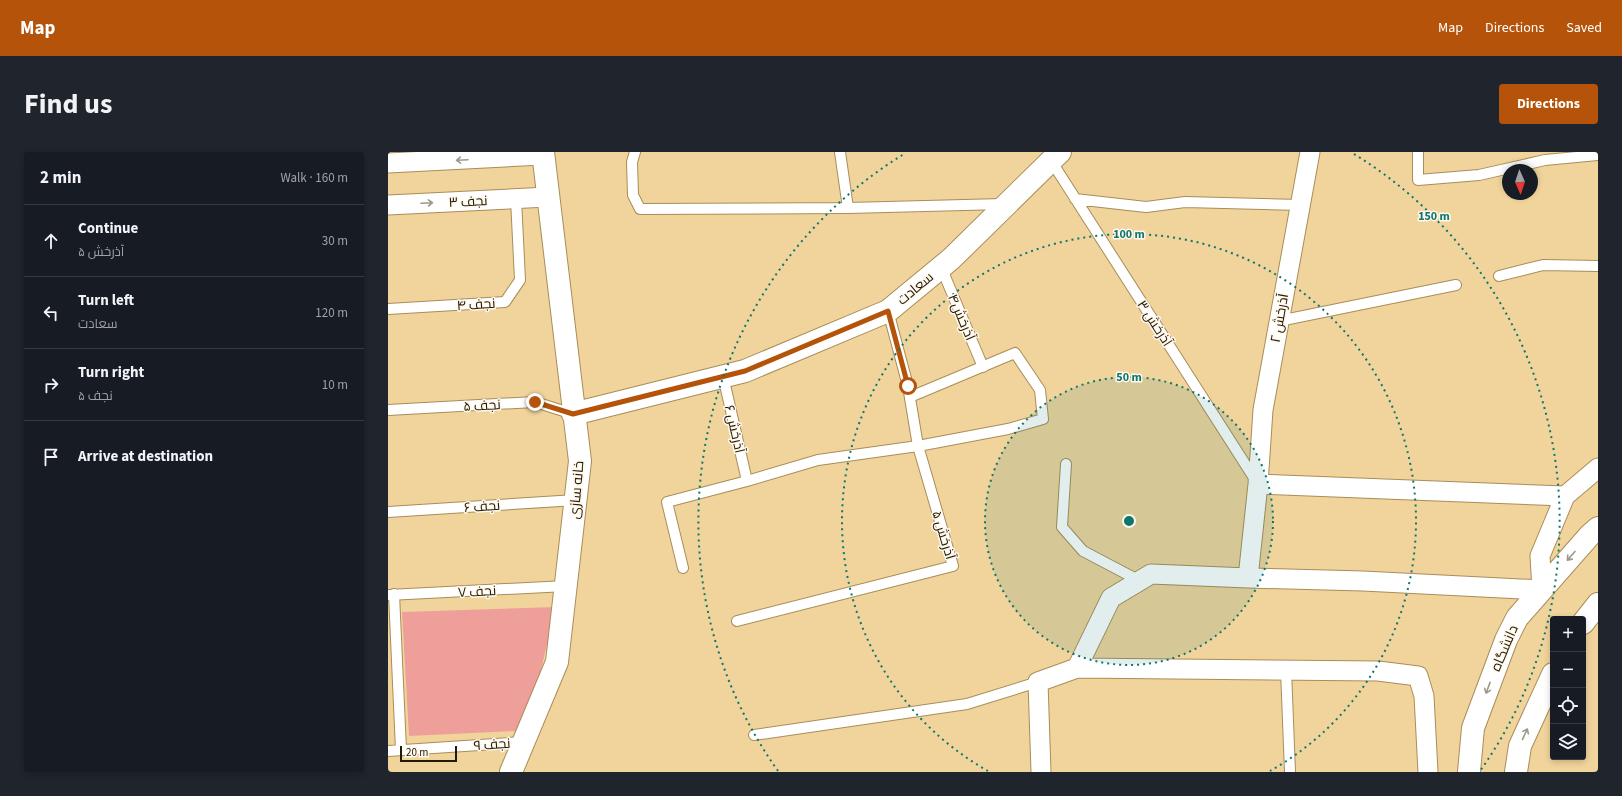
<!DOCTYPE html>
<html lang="en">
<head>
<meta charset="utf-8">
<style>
  :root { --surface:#171b24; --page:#20242c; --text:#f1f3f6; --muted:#9ea1a6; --line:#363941; --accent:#b45309 }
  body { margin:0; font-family:"Source Sans 3",Cairo,sans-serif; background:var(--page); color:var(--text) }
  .controls { position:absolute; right:12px; bottom:12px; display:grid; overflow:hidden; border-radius:4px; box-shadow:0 2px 6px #0003 }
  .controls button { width:36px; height:36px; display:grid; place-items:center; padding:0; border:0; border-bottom:1px solid var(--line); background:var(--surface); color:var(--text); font:20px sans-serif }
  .compass { position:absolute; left:1114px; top:12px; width:36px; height:36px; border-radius:50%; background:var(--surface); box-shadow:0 2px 6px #0003; rotate:177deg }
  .scale { position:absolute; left:12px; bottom:10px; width:57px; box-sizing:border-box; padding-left:4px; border:2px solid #241904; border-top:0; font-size:11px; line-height:14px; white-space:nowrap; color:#241904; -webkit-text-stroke:3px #fef8ed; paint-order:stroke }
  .stop { position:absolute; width:12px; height:12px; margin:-9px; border:3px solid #b45309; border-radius:50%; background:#fff }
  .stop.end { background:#b45309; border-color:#fff; box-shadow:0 1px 4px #0008 }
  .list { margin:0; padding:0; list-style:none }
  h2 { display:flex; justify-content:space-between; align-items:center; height:52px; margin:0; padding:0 16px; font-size:17px }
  h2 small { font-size:13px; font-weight:400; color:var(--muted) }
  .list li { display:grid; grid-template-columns:26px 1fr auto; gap:12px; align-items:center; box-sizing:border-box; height:72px; padding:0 16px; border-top:1px solid var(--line) }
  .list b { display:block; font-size:15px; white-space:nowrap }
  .list p { margin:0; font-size:13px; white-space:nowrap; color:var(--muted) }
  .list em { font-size:13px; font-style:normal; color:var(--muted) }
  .icon { flex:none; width:22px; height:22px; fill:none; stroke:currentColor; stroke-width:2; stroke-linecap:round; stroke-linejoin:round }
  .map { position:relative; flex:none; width:1210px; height:620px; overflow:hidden; border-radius:4px }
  header { display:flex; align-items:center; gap:24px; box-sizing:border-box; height:56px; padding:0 20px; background:var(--accent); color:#fff }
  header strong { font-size:19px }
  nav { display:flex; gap:22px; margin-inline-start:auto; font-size:14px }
  .intro { display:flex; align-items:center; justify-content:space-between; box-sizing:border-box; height:96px; padding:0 24px }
  h1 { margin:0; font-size:28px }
  .button { padding:10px 18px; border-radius:4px; background:var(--accent); color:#fff; font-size:14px; font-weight:700 }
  main { display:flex; gap:24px; padding:0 24px }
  aside { flex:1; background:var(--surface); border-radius:4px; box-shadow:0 2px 6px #0003 }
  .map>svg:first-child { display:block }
  .green { fill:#ef9f9a }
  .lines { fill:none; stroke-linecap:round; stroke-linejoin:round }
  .service-casing { stroke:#a98d58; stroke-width:12 }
  .minor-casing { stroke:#a98d58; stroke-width:21 }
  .tertiary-casing { stroke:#a98d58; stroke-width:24 }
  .secondary-casing { stroke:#a98d58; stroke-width:24 }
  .service { stroke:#fff; stroke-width:10 }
  .minor { stroke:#fff; stroke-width:19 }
  .tertiary { stroke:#fff; stroke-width:22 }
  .secondary { stroke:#fff; stroke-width:22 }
  .oneway { stroke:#9c988e }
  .route { stroke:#b45309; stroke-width:5 }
  .ring { fill:none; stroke:#0f766e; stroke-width:2; stroke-dasharray:2 4 }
  .labels { text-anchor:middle; stroke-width:3; stroke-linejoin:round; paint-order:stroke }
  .street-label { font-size:14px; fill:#241904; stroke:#fef8ed }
  .centre { fill:#0f766e; stroke:#fef8ed; stroke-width:2 }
  .ring-label { font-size:12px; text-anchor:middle; font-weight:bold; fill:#0f766e; stroke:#fef8ed; stroke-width:3; stroke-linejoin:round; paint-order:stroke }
</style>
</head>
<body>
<header>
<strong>Map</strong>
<nav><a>Map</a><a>Directions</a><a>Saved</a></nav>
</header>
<div class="intro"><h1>Find us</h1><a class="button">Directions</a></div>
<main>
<aside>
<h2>2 min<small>Walk · 160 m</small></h2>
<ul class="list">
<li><svg class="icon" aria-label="ahead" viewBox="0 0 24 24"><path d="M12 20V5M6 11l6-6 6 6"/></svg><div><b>Continue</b><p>آذرخش ۵</p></div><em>30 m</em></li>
<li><svg class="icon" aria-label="left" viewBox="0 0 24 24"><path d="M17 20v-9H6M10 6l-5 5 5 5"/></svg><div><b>Turn left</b><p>سعادت</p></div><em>120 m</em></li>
<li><svg class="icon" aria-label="right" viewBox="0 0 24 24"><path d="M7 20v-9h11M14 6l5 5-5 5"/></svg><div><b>Turn right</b><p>نجف ۵</p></div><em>10 m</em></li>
<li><svg class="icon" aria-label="arrive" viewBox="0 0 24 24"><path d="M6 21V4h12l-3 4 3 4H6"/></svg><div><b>Arrive at destination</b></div></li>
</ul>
</aside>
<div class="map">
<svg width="1210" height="620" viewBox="0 0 1210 620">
  <rect width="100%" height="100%" fill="#f1d49c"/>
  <path class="green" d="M168,455L150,530L128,579L21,584L14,460Z"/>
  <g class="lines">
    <g class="service-casing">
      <path id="service" d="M247,0L244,10L245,43L252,57L460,56L615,52
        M452,0L460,56
        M1030,0V28L1091,23L1157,8L1210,3
        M662,7L868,329
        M687,47L758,55L797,50L912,53
        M553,115L595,215
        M1111,124L1155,113L1210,114
        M0,157L117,150L132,128L128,47
        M891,169L1068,133
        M335,224L359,329
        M0,258L147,250L185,262
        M678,312L674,375L695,399L752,429
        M0,360L188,348
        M295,416L279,350L359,329L430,308L530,294L620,277L655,267L652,238L627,201L522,245
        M6,442L13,598
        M0,443L178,434
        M349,469L565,414L530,294L520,234L500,159
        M898,518L902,620
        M366,583L579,552L650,530
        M0,599L136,590"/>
    </g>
    <g class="minor-casing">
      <path id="minor" d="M0,11L154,3
        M0,53L160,45
        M870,332L1177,344L1210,316
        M860,426L870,332L875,258L922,0
        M653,620L650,530L689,516
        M1040,620L1036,544L1030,524L990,519L689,516L723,446L763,422L860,426L975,429L1154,438L1152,404L1177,344"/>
    </g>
    <g class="tertiary-casing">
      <path id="tertiary" d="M185,262L357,219L500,159L563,107L672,0
        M123,620L169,510L192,309L155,0"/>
    </g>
    <g class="secondary-casing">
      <path id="secondary" d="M1195,471L1210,452
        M1081,620L1085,576L1118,488L1129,466L1202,383L1210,376
        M1128,620L1132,594L1165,522"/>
    </g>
    <use href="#service" class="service"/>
    <use href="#minor" class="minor"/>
    <use href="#tertiary" class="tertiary"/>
    <use href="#secondary" class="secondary"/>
  </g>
  <defs><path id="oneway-shaft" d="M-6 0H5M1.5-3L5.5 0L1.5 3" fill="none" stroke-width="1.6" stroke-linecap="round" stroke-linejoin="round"/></defs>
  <g class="oneway">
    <use href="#oneway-shaft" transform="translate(74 8) rotate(177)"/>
    <use href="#oneway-shaft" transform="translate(39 51) rotate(-3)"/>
    <use href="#oneway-shaft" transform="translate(1183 404) rotate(131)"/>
    <use href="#oneway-shaft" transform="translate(1100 536) rotate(110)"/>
    <use href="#oneway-shaft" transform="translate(1137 582) rotate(-65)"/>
  </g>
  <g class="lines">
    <path class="route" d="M147,250L185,262L357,219L500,159L520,234"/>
  </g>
  <circle cx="741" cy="369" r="144" fill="#0f766e" fill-opacity=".12"/>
  <g class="ring">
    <circle cx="741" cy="369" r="144"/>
    <path d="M600 619A287 287 0 1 1 882 619"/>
    <path d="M390 619A431 431 0 0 1 516 2M966 2A431 431 0 0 1 1092 619"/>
  </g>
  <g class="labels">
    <g class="street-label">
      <text transform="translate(80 49) rotate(-3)" y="5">نجف ۳</text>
      <text transform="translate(527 136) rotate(-40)" y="5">سعادت</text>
      <text transform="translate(88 152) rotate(-4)" y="5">نجف ۴</text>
      <text transform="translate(574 165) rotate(67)" y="5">آذرخش۴</text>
      <text transform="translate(891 166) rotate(-80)" y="5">آذرخش ۲</text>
      <text transform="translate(767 171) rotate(57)" y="5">آذرخش ۳</text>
      <text transform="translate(94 253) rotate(-3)" y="5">نجف ۵</text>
      <text transform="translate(347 277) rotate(77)" y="5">آذرخش ۶</text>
      <text transform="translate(188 338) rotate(-85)" y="5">خانه سازی</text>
      <text transform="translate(94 354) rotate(-4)" y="5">نجف ۶</text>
      <text transform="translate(556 383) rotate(73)" y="5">آذرخش ۵</text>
      <text transform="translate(89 439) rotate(-3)" y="5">نجف ۷</text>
      <text transform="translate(1116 496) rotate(-67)" y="5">دانشگاه</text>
      <text transform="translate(104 592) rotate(-4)" y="5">نجف ۹</text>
    </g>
  </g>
  <circle cx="741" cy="369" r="6" class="centre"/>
  <g class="ring-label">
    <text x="1046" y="68">150 m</text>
    <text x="741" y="86">100 m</text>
    <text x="741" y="229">50 m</text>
  </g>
</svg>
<div class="controls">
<button>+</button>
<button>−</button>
<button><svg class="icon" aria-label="locate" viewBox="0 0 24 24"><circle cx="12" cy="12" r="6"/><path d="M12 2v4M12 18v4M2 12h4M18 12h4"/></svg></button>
<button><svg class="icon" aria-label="layers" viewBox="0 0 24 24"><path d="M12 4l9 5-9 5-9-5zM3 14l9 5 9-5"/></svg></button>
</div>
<svg class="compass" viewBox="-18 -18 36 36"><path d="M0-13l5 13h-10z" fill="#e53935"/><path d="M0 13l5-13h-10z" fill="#9ea1a6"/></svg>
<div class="scale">20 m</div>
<div class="stop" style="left:520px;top:234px"></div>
<div class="stop end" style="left:147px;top:250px"></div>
</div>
</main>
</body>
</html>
